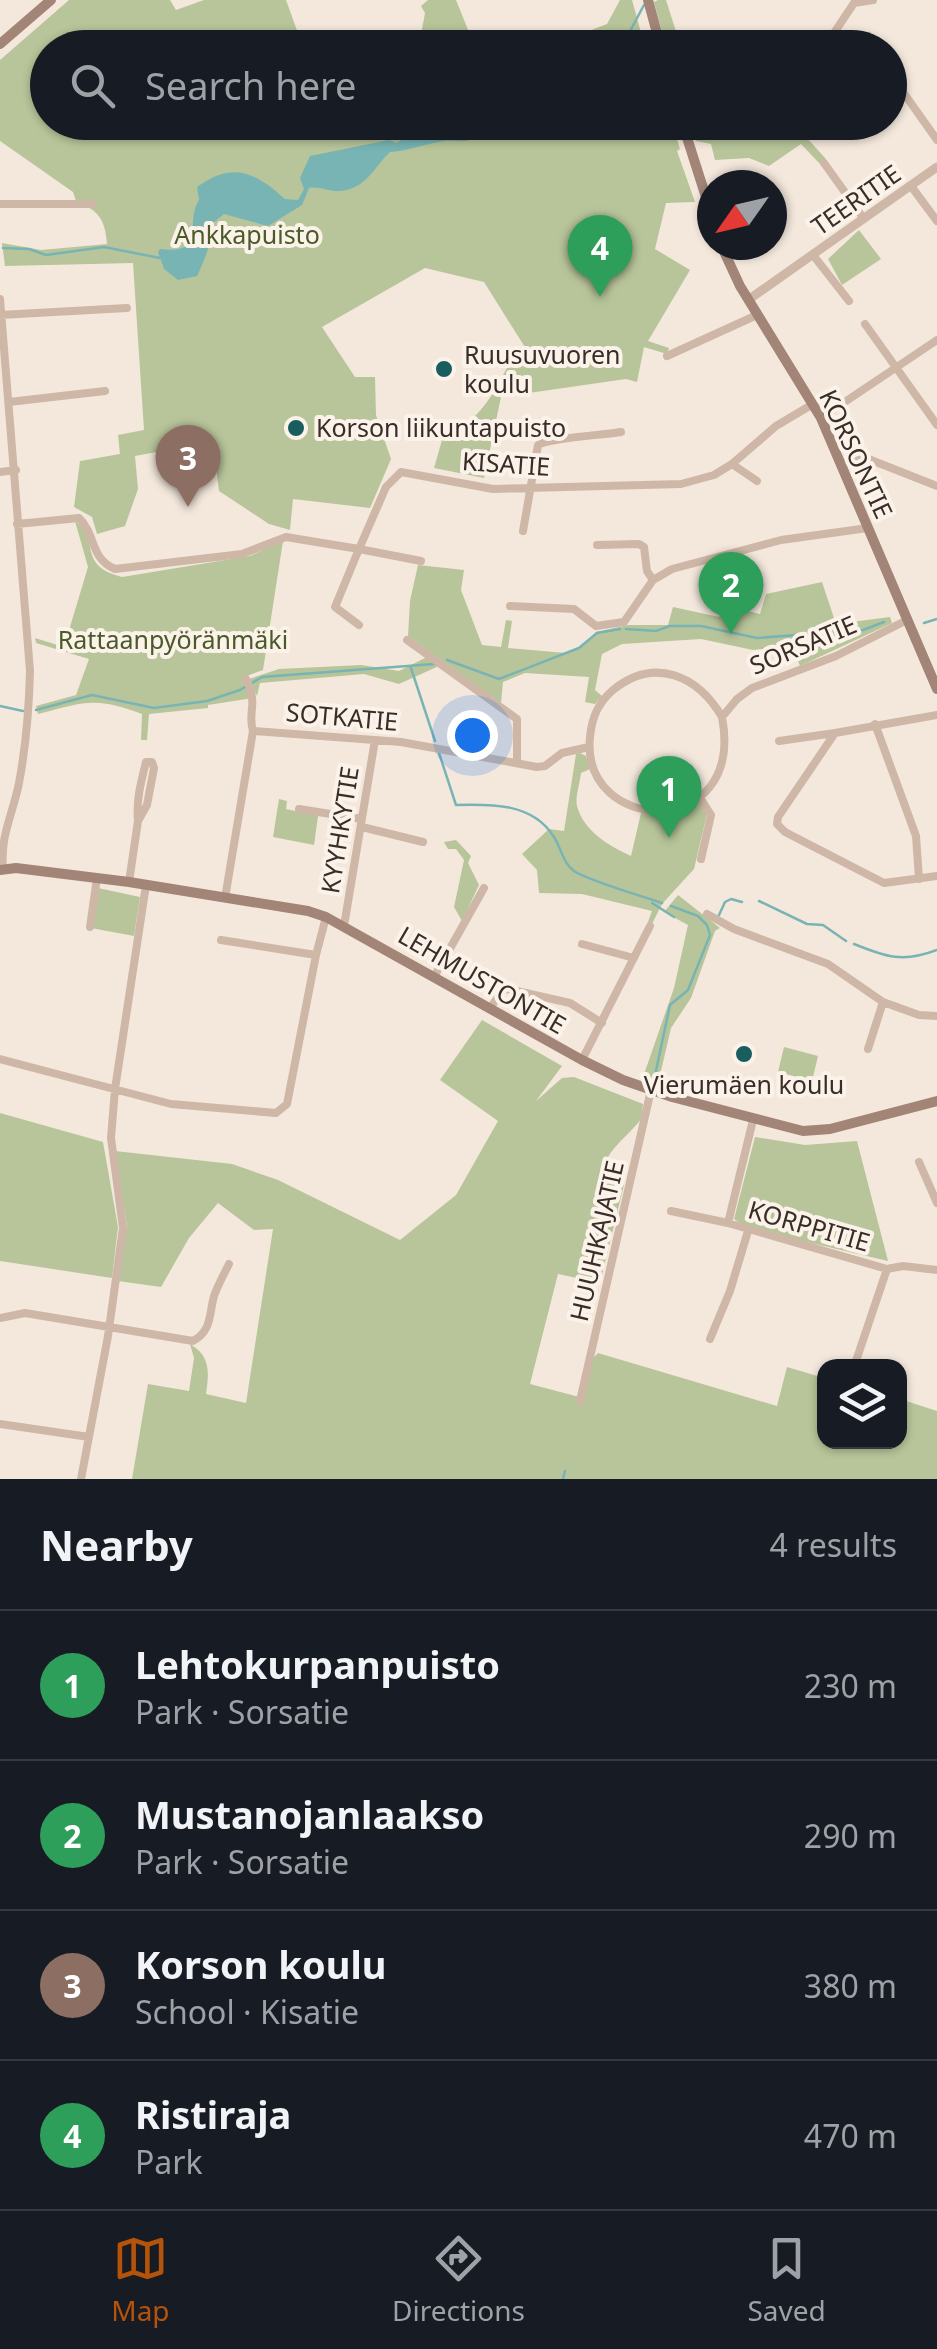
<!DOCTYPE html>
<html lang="en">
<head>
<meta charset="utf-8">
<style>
  :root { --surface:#171b24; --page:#242831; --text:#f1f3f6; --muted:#9ea1a6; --line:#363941; --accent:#b45309 }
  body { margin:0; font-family:"Noto Sans",sans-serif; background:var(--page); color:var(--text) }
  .controls { position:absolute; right:30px; bottom:30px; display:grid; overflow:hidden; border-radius:20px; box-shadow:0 2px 8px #0004 }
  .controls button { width:90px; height:90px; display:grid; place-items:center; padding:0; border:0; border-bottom:2px solid var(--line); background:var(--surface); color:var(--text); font:50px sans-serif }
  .compass { position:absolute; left:697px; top:170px; width:90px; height:90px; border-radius:50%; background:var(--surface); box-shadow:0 2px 8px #0004; rotate:236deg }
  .you { position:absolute; left:472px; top:735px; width:35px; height:35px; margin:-25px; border:8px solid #fff; border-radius:50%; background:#1a73e8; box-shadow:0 0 0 15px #1a73e833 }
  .badge { display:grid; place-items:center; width:65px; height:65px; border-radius:50%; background:var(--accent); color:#fff; font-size:32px; font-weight:700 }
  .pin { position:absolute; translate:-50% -82px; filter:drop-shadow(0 2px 5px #0008) }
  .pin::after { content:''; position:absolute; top:52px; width:35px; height:30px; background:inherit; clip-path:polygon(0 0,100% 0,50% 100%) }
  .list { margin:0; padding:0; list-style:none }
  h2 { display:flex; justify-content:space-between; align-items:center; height:130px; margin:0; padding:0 40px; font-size:42px }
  h2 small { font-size:32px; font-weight:400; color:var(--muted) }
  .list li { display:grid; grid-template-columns:65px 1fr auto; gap:30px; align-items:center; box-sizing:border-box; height:150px; padding:0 40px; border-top:2px solid var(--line) }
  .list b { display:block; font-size:38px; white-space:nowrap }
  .list p { margin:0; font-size:32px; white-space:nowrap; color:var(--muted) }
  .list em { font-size:32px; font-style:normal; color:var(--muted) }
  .icon { flex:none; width:55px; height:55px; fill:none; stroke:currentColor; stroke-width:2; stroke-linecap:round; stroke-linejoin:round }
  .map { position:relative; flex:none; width:937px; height:1479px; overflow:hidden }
  .search { position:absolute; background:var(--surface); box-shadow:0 2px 8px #0004; left:30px; right:30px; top:30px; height:110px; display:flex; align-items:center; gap:25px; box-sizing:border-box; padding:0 35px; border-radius:55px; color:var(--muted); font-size:38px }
  .sheet { height:730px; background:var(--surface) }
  nav { display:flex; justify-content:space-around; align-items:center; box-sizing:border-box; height:140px; border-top:2px solid var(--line); background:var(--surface); font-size:28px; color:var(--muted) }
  nav a { display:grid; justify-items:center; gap:5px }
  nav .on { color:var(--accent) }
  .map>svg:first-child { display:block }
  .green { fill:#b8c59a }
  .water { fill:#78b4b4 }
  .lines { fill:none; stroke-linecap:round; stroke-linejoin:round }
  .stream { stroke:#78b4b4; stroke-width:2.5 }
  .minor { stroke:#ceb7a6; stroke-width:8 }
  .tertiary { stroke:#ceb7a6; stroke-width:9 }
  .secondary { stroke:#a28577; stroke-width:10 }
  .poi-dot { fill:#195d5f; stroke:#fbf2e9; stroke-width:4 }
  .labels { text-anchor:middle; stroke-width:8; stroke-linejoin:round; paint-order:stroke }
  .street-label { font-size:25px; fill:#392d28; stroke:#fbf2e9 }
  .park-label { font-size:25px; fill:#4a5a29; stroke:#fbf2e9 }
  .poi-label { font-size:25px; fill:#392d28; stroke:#fbf2e9; text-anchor:start }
</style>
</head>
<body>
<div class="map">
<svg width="937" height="1479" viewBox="0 0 937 1479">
  <rect width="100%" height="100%" fill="#f4e8dc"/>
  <path class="green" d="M69,0H170L176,10L204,0H286L303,47L48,48V122L672,123L680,149L677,151L695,202L666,203L655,249L690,270L648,341L669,348L667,354L644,347L637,382L626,379L501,397L484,478L434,468L444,433C479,425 494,392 510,362L533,360L484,282L425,268L322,327L355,377H375L376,415L391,459L370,508L293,499L290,530L269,524L219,491L216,468L179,470L173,449L135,456L138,489L125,526L97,534L92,517L74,507L80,461L120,454L118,435L144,430L133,263L5,266L2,243L41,250L107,244C105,219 99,211 76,201L73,192L0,141V60Z
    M428,0H456L475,47H430L420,40L425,13L421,6Z
    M620,0H632L645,47L650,45L651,47H547L607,24Z
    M658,0H666L681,47H666L654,2Z
    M690,123H713L714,140L770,138L780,123H813L807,138L826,159L821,165L801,144L769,166L749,158L715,160L711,144L696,141Z
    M859,230L881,259L842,285L828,259Z
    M75,521C102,539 75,565 122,577L250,556L283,541L263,670L244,677L253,698L208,705V708L149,714L147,740H141L142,714C96,696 84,702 38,714L36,706L76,695L89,659L36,643L35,638L64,647L88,567Z
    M418,565L464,570L461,590L482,645L501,647L506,620L512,621L508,648L566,653L580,648L596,632L628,625H668L673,607L719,617L723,605L760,614L766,594L822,582L836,624L890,617L892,623L800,666L792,646L753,650L701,639L622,644L602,654L595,690L602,696L595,704L585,702L589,677L525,673L503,682L501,703L408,636L410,601Z
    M427,657L439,666L399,684L364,674L260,683L257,696L249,679L279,669L361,665L399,671Z
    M580,753L586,756L590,769L581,773C580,783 575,797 577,806C584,832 610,846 631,856L641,813L675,812L699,800L707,814L694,869L662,904L652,924L648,922L652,911L582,894L539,893L537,870L522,854L549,829L564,831L576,754Z
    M279,799L287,801L286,809L318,816L314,845L273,837Z
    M456,840L471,856L468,863L479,885L462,921L454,907L464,860L456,849H448L444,842Z
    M98,888L140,897L134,936L91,928Z
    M678,895L720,928L715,931L691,998L671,1028L658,1084L642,1080L674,988L688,925L664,912Z
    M482,1020L562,1066L536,1101L562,1078L574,1077L643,1104L641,1119C626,1139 607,1148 601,1175L624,1185L600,1283L558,1274L530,1384L583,1398L593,1358L598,1353L777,1406L787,1367L824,1378V1442H900V1399L937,1411V1479H132L148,1384L189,1391L194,1358L190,1344C211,1356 209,1373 206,1394L246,1403L273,1229L254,1230L218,1203L189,1238L161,1287L118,1281L127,1226L115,1151L232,1164L278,1180L400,1240L456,1195L498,1121L440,1080Z
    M784,1047L818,1056L812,1081L778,1072Z
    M0,1113L103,1142L118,1227L112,1278L0,1261Z
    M755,1137L805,1145L857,1141L888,1261L747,1228L734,1219Z"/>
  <path class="water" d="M425,123H448L465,134L472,128L469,123H478L479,136C460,146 456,138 439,142C421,145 407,151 390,152C374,167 367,188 341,191C328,192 320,186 309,188L302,205L268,226L224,214L213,223C211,244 206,257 197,276L178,280L164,269L158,252L160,249C208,255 184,223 199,200L197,187C233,161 255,172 285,199L298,200L304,189L300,178L310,156L389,140L397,143Z"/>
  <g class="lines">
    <path class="stream" d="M621,48L644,5
      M3,248L29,249L46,255L104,247L160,258
      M924,623L937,619
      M626,629L656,631L670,626H701L757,638L863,630L884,622
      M447,660L499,679L579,648L597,633L620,629
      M411,668L435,741
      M0,706L23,711
      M36,710L92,695L154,708L207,701L240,690L262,677L434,664
      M439,753L456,805C492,804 533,803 554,837C561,848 563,863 574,871C589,881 642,896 662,903
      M759,901L807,924L823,925L846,941
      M652,903L674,917
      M719,915L725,902L731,899L742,902
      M854,944C886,957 903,963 937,950
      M654,1080L670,1005L688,990L710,935L707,925L698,916L671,906
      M563,1479L565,1471"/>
    <path class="minor" d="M808,48L830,39L854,3L873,0
      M903,92L937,140
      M824,163L864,219
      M911,186L937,221
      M0,204H92
      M813,255L849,301
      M0,299L30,671C29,709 26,746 19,783C13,814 0,835 3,869
      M0,315L127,308
      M865,324L937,425
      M667,356L757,315
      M9,402L105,391
      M821,418L937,340
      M732,464L757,481
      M842,464L866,458L937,486
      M0,472L16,470
      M17,524L79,518C96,534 90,559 115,569L242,554L286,537L359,549L386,487L401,472L493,489L681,484L714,475L732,464L776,426L813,404
      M523,531L538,445C549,438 603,435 621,432
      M597,545L639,544L644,547L647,571L653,580
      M510,606L574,609L596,626L624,622L653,580L672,569L781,540L868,528
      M359,625L335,607L359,549L421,561
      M407,640L517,719V761
      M246,679C259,705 247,711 253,731
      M937,715L835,733L778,817L777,824L785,832L884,883L937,876
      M722,717C746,842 580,835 590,737C592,717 598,703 613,690C655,656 698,676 722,717L737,699L752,688L836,656L907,620
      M875,724L916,836L919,879
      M779,741L835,733
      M700,798L711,815L701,859
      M299,809L362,819
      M362,827L423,842
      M129,882L138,821L147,805L154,768L152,762H146C141,782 136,800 138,821
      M225,898L253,731L401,742L537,767L545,766L562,753L589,747
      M707,914L734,929L828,964L883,1002L919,1015L937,1016
      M344,926L375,740
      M90,927L97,878
      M221,940L316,955L326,917
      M582,944L634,958
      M434,977L484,888
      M490,1009L501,991L508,989L570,1003L602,1023
      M868,1049L883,1002
      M0,1059L171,1104L276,1113L287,1104L316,955
      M582,1060L650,926
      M919,1162L937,1203
      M671,1211L728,1223L887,1269L903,1266L937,1270
      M728,1223L753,1120
      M0,1318L25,1313L193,1341C212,1331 209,1314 214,1296C218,1285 224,1274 229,1264
      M710,1339L730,1291L748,1231
      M856,1361L887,1269
      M580,1401L651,1090
      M0,1424L89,1437
      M81,1479L108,1336L123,1228L111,1138L115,1089L146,885"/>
    <path class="tertiary" d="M748,300L937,167"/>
    <path class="secondary" d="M648,0L661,48
      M0,44L51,0
      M682,122L712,216
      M721,245L740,286L821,418L937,689
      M0,870L16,868L129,882L308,911L326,917L582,1060L623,1080L672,1097L803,1131L830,1129L937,1101"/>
  </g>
  <g class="poi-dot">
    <circle cx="444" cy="369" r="10"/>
    <circle cx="296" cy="428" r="10"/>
    <circle cx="744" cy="1054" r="10"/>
  </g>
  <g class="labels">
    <g class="street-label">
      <text transform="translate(856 200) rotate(-35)" y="9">TEERITIE</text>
      <text transform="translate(856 454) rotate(65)" y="9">KORSONTIE</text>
      <text transform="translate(506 464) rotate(4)" y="9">KISATIE</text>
      <text transform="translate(803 645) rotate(-23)" y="9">SORSATIE</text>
      <text transform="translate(342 717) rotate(5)" y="9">SOTKATIE</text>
      <text transform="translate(340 830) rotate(-81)" y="9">KYYHKYTIE</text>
      <text transform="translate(482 980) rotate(30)" y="9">LEHMUSTONTIE</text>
      <text transform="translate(809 1226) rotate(16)" y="9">KORPPITIE</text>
      <text transform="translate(597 1241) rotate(-77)" y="9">HUUHKAJATIE</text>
    </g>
    <g class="park-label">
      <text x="247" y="244">Ankkapuisto</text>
      <text x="173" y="649">Rattaanpyöränmäki</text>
    </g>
    <g class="poi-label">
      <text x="464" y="364">Ruusuvuoren<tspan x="464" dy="29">koulu</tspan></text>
      <text x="316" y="437">Korson liikuntapuisto</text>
      <text x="744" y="1094" text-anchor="middle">Vierumäen koulu</text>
    </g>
  </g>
</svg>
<div class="controls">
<button><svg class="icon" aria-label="layers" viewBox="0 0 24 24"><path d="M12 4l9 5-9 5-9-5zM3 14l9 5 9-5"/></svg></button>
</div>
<svg class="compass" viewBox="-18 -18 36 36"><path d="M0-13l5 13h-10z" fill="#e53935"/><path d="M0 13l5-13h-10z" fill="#9ea1a6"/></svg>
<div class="you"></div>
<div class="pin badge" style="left:669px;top:838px;background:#2e9e5b">1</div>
<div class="pin badge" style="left:731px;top:634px;background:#2e9e5b">2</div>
<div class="pin badge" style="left:188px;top:507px;background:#8d6e63">3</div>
<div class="pin badge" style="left:600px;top:297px;background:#2e9e5b">4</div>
<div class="search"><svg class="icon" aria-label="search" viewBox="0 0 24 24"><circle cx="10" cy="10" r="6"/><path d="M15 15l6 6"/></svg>Search here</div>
</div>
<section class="sheet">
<h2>Nearby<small>4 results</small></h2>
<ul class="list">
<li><span class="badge" style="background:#2e9e5b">1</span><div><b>Lehtokurpanpuisto</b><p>Park · Sorsatie</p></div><em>230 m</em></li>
<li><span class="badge" style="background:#2e9e5b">2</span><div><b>Mustanojanlaakso</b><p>Park · Sorsatie</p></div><em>290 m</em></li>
<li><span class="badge" style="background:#8d6e63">3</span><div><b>Korson koulu</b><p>School · Kisatie</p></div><em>380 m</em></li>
<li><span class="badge" style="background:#2e9e5b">4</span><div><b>Ristiraja</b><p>Park</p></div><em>470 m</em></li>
</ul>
</section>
<nav>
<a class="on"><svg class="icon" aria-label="map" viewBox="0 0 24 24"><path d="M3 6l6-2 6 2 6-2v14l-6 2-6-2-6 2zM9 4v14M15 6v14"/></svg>Map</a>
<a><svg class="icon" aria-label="directions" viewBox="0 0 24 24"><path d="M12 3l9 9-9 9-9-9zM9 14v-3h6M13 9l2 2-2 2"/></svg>Directions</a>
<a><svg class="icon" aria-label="saved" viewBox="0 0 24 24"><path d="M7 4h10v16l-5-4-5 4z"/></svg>Saved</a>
</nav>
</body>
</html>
